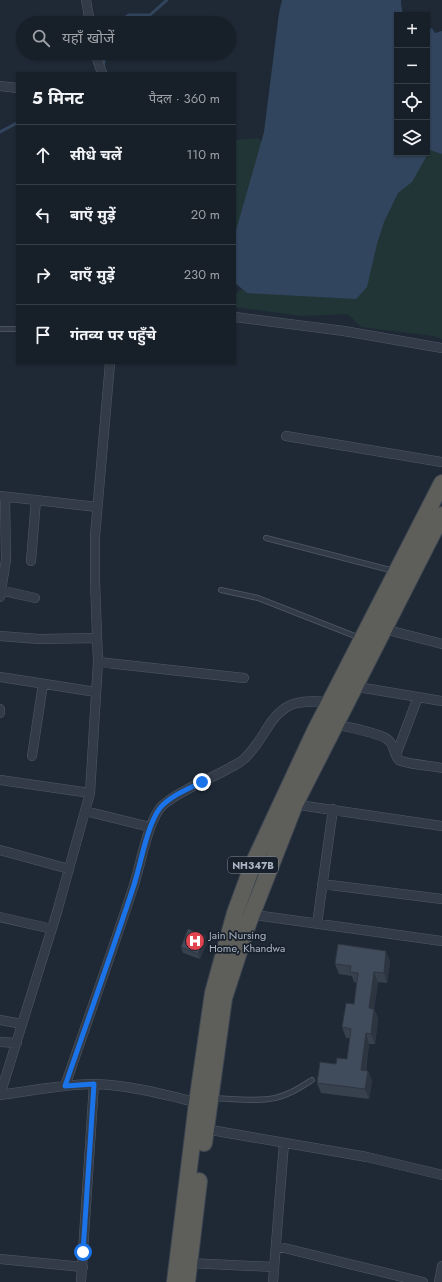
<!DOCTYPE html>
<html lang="hi">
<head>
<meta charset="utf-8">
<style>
  :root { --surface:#171f28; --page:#202730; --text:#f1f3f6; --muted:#9ea2a8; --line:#363d45 }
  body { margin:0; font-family:Jost,"Noto Sans Devanagari",sans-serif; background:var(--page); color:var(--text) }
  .controls { position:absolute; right:12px; top:12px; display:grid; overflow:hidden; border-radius:0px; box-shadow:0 1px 3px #0004 }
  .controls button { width:36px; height:36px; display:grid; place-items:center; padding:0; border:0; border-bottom:1px solid var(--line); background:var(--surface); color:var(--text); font:20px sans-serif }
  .stop { position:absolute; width:12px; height:12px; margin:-9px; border:3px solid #1a73e8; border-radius:50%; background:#fff }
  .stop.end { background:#1a73e8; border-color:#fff; box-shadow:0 1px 4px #0008 }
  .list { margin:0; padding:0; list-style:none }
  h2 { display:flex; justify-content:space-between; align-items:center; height:52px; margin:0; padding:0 16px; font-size:17px }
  h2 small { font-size:13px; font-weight:400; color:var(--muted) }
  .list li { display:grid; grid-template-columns:26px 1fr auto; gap:12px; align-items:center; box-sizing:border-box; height:60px; padding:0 16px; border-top:1px solid var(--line) }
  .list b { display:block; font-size:15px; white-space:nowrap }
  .list em { font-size:13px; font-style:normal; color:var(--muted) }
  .icon { flex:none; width:22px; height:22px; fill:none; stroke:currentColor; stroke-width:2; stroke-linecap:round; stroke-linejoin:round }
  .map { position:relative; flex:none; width:442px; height:1282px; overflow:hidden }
  .search { position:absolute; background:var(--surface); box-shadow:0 1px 3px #0004; left:16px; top:16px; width:220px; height:44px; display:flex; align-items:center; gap:10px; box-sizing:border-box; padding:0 14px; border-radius:22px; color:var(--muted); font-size:15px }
  .panel { position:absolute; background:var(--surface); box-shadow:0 1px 3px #0004; left:16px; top:72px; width:220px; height:292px; border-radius:0px }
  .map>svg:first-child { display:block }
  .green { fill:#213537 }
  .water { fill:#32455e }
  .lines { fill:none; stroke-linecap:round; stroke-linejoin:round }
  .stream { stroke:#32455e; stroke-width:3 }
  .service-casing { stroke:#505965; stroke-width:6 }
  .minor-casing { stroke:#505965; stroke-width:10 }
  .trunk-casing { stroke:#3d4651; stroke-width:18 }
  .service { stroke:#323b47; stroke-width:4.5 }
  .minor { stroke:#323b47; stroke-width:9 }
  .trunk { stroke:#5e5e5b; stroke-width:16 }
  .wall { fill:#37414e }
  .shaded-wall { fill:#2d3540 }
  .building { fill:#404c5b; stroke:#2d3540 }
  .route { stroke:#1a73e8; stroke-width:5 }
  .labels { text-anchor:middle; stroke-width:3.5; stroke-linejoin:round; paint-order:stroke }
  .shield { fill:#18202b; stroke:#808996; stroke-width:1 }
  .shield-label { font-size:10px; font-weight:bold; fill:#acb6c4 }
  .poi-label { font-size:11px; fill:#acb6c4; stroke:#18202b; text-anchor:start }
</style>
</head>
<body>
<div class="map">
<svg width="442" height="1282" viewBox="0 0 442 1282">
  <rect width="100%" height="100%" fill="#1f2936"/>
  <path class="green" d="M258,138L268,148L235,269V140Z
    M427,144H442V339L434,336L361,327L348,314L301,316L235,307V295L240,290L252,284L419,153H427Z"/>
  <path class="water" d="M282,0H401V4L403,15H397V153H427V30L432,28L435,33L442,31V154L430,150L412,182L398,193L384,222L377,244L367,287L356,299L247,293L235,283V234L264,132L279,13Z"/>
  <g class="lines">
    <path class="stream" d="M116,23L129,15H150L167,0
      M102,67L104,62L105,53
      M0,132L17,123"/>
    <g class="service-casing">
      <path id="service" d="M0,329H17
        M266,538L394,571
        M221,590L258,598L360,638
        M212,1098C233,1099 255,1102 275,1098C289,1095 301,1087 312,1080"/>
    </g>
    <g class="minor-casing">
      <path id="minor" d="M86,0L90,23
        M95,53L102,73
        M0,86L17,88
        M235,317L344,331L442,348
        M110,363L95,536V581L98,662L90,793L57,912L0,1095C31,1091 63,1084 94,1084C130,1085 165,1095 200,1103
        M286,436L442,462
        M0,496L97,507
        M31,561L36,500
        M0,590L35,598
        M0,597L6,560L5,497
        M384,629L442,644
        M0,636L39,639L97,638
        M98,662L244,678
        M0,677L96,692
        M352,686L442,701
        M0,713V709
        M336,724C349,728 376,732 387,739C395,744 393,754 399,760C405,764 433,766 442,768
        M396,755L418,697
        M32,756L43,684
        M0,780L90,793
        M292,804L442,826
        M85,811L150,827
        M0,850L69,869
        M322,884L442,899
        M248,914L442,941
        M0,917L52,929
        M317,924L333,809
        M0,1020L22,1024
        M0,1042L17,1043
        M65,1086C88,1019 112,952 134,885C140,866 149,818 162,806C177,792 207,780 226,770C232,766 239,764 244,759C253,751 259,741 266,730C283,701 298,700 329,702
        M205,1129L367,1157L442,1175
        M276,1246L423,1282
        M0,1259L83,1267
        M189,1263L274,1267
        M81,1282L94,1084
        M273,1282L284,1143
        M439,1282L442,1266"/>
    </g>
    <g class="trunk-casing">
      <path id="trunk" d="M204,1143L224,998L248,924L295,804L442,515
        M175,1282L197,1103L213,993L235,913L253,864L315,731L442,483
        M187,1282L199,1181"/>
    </g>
    <use href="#service" class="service"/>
    <use href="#minor" class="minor"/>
    <use href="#trunk" class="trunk"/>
  </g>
  <path class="wall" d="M207,941L200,959L183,953L181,947Z
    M390,961L387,983L378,982L374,1008L378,1019L375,1044H369L366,1071H368L372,1081L369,1099L321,1093L317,1083L336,1064L347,1059L350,1038H346L342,1027L354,1004L357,983L354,982L352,976L339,974L335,964Z"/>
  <path class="shaded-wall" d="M205,936L207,941L200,959L198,954Z
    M386,951L390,961L387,983L384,973Z
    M374,972L378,982L373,1018L369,1008Z
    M374,1009L378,1019L375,1044L371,1034Z
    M366,1033L369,1044L364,1080L361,1070Z
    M368,1071L372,1081L369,1099L365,1089Z"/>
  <path class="building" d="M188,929L205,936L198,954L181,947Z
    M338,944L386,951L384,973L374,972L369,1008L374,1009L371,1034L366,1033L361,1070L368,1071L365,1089L317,1083L320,1062L336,1064L337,1058L347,1059L351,1029L342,1027L346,1003L354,1004L358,973L350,972L351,966L335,964Z"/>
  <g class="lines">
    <path class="route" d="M83,1252L94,1084L65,1086C88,1019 112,952 134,885C141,863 147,825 160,808C170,796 188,789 202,782"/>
  </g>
  <defs>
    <g id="hospital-disc" transform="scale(1)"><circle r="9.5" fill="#e0444e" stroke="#18202b"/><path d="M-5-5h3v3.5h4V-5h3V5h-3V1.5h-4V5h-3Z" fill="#fff"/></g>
  </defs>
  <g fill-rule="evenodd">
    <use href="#hospital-disc" x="195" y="941"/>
  </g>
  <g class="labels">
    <rect class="shield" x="228" y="857" width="50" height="16" rx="3"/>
    <g class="shield-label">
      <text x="253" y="869">NH347B</text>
    </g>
    <g class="poi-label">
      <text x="209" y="939">Jain Nursing<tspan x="209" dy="13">Home, Khandwa</tspan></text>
    </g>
  </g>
</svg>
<div class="controls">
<button>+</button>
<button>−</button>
<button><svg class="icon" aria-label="locate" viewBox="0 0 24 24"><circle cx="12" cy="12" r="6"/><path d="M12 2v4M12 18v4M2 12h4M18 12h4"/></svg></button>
<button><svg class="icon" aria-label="layers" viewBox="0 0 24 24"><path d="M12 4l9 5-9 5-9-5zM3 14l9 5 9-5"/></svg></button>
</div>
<div class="stop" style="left:83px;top:1252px"></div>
<div class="stop end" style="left:202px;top:782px"></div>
<div class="search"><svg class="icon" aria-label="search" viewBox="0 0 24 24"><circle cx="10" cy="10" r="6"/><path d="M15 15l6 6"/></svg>यहाँ खोजें</div>
<section class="panel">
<h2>5 मिनट<small>पैदल · 360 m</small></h2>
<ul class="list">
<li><svg class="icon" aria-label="ahead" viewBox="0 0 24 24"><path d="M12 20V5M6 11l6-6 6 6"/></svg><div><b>सीधे चलें</b></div><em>110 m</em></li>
<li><svg class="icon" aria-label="left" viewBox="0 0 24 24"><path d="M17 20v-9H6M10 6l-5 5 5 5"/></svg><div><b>बाएँ मुड़ें</b></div><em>20 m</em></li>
<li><svg class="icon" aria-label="right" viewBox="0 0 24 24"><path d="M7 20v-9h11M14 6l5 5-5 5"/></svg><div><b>दाएँ मुड़ें</b></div><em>230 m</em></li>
<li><svg class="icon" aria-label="arrive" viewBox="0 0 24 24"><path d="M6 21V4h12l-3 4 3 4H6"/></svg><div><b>गंतव्य पर पहुँचे</b></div></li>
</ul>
</section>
</div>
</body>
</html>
